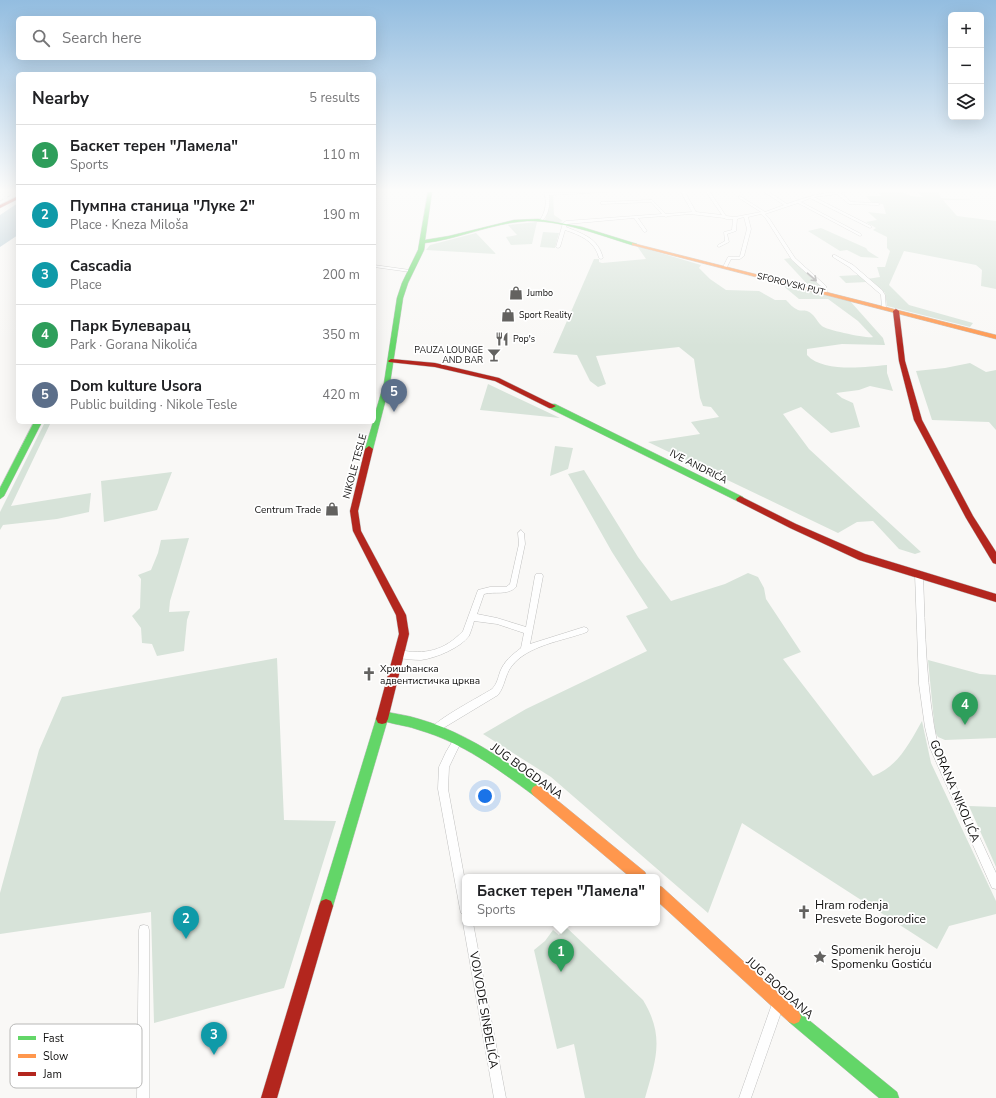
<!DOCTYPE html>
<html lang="en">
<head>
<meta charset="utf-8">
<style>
  :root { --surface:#fff; --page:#f2f2f2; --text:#202124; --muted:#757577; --line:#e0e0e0; --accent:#111827 }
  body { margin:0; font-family:"Nunito Sans",sans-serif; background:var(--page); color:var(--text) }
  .controls { position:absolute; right:12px; top:12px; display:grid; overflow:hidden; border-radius:6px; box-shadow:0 4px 16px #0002 }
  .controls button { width:36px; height:36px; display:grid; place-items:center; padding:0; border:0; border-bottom:1px solid var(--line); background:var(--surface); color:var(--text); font:20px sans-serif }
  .you { position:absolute; left:485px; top:796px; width:14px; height:14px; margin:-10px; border:3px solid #fff; border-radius:50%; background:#1a73e8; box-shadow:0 0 0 6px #1a73e833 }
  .badge { display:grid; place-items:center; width:26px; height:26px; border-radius:50%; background:var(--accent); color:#fff; font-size:13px; font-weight:700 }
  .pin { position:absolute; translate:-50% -33px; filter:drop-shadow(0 1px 2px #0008) }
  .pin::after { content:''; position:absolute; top:21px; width:14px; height:12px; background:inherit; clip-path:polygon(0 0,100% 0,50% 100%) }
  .popup { position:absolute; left:462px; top:874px; width:198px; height:52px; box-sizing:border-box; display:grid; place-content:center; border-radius:6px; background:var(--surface); filter:drop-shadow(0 1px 3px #0005); font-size:13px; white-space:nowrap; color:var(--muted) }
  .popup b { font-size:15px; color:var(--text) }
  .popup::after { content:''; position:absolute; left:50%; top:100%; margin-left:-8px; border:8px solid transparent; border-top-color:var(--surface) }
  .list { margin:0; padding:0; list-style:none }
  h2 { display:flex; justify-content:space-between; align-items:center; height:52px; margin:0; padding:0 16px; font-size:17px }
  h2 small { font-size:13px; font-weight:400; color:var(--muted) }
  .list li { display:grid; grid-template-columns:26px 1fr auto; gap:12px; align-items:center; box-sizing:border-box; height:60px; padding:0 16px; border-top:1px solid var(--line) }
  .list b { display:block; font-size:15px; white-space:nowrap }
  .list p { margin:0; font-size:13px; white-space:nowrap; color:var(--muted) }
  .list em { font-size:13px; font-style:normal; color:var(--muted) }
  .icon { flex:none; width:22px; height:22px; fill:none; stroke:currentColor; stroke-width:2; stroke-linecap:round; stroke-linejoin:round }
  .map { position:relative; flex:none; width:996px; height:1098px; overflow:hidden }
  .search { position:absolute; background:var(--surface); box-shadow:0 4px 16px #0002; left:16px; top:16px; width:360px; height:44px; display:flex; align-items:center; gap:10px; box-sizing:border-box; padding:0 14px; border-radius:6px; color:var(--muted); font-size:15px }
  .panel { position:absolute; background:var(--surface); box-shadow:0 4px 16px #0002; left:16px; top:72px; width:360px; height:352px; border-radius:6px }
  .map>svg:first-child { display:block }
  .green { fill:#d7e3d9 }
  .water { fill:#b3cad4 }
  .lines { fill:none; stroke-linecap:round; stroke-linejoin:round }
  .street-casing { stroke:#c1c1c0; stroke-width:1 }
  .fast-casing { stroke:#c1c1c0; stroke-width:1 }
  .slow-casing { stroke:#c1c1c0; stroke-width:1 }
  .jam-casing { stroke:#c1c1c0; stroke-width:1 }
  .street { fill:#fefefe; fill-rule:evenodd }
  .fast { fill:#63d668; fill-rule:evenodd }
  .slow { fill:#ff974d; fill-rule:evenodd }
  .jam { fill:#b3261e; fill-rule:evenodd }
  .rail { stroke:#c8c8c6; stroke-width:1; stroke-dasharray:4 4; stroke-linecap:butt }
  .oneway { stroke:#a09f9f }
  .labels { text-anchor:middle; stroke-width:3.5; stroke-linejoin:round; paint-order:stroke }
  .far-street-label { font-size:9px; fill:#121110; stroke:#fff }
  .far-poi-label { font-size:9px; fill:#121110; stroke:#fff; text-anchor:start }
  .street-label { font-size:10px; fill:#121110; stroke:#fff }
  .poi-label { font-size:10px; fill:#121110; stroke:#fff; text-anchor:end }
  .near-street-label { font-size:12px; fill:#121110; stroke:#fff }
  .near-poi-label { font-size:12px; fill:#121110; stroke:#fff; text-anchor:start }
  .key { fill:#fff; stroke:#b8b8b7; stroke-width:1 }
  .key-label { font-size:11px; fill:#121110 }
</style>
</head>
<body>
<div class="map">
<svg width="996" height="1098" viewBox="0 0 996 1098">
  <rect width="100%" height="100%" fill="#f9f8f6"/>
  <path class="green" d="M882,192H903L911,196L923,197L917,192H938L941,198L974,200H943L957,216L996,221V289L981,286L982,270L976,265L904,251L889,285L909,305L973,323L970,327L887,306L885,293L867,279L880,277L877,267H885L890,251L887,248V237L873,230L876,228L866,222L877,220L868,212L886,214L883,204L872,203L866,196H881L879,193Z
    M553,195L554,215L563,221L557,223L545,220L550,204L549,196Z
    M537,222L532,244L511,245L506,237L517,235L508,225Z
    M821,228L866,248L868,251L879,258L861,257L847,250L840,251L808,231Z
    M543,232L559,233L555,248L540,247Z
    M476,233L496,254L426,250L430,245Z
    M637,246L701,265L699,268L710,279L726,290L759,291L775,300H786C789,303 793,308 798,310C800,311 804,310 807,311C815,314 816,321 822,326C826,330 869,339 873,337L858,321L828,299H799L781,284L850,301L883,338L885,345L842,344L807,349V355C823,373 866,367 887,365V373L893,391L870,386L859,390L836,393L842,398L853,403L860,427L831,433L801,407L783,414L809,449L921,552L915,554L899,549L873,521L857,522L838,533L648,442L700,434L691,422L719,417L711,407L703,406L700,398L694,359L679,347L596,356L606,384L598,387L590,381L577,355L553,353L594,259H599V262L602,263L646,259Z
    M790,258L823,288L822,290L809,286L784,259Z
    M859,275L867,282L846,283L839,276Z
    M970,363L986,372L996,370V430L989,422L932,420L916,371L945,368Z
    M488,384L560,418L480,410Z
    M45,422H51L11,506L91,493L89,512L57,519L3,525L0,530V512Z
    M555,446L573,448L568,469L550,476Z
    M584,470L638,557L671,601L725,584L748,573L758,577L764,588L766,599L801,652L783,659L873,776C898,767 910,742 922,721L931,763L996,901V914L949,926L937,949L742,823L708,913L551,777L483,734L526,709L647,651L626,616L648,608L612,552L568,474Z
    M172,472L157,510L104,522L101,481Z
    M189,538L170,601L169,612L190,611L187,620L184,651L157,656L152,644L142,643L141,628L132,616L140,608L141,579L138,575L151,570L158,553L161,540Z
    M277,658L284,820L336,821L284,988L154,1023L151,912L0,934V893L39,750L62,697Z
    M928,660L980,674L996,675V738L945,740L938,737L935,732Z
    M969,806L996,807V867Z
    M567,928L643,1000C665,1036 656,1060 645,1098H585L574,1044L557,1049L534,950L545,941L553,930L559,935L563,929Z"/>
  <path class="water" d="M18,203V235L0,247V215Z"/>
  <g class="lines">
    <g class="street-casing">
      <path id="street" d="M544,192L548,193L607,192L549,195C550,204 549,215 542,221L540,220C546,211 547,202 544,192Z
        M681,192H685L696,212L722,215L706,192H710L726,216L735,217L761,212L739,198L738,197L740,196L765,212L784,205L764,192H769L787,204C807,197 821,192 845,192L841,193L851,202L878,203L880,204L878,205L849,204L837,194L814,197L871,226L872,227L870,228L810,198L801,202L861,234L862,235L860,236L798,203L765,214L769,218L795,258L826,286L827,293L825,294L823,293L822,287L792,260L766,219L761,214L748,217L751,229L744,256L740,259H731L727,267L725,268L723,267L728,257H739L740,256L747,229L744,217L737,219L736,231L727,234L729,242L719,247L717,246L718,245L725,241L724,232L732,230L733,219H726L724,218L690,214L668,216L666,217L664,216L638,218L647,231L645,232H644L634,218L567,224L566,227C583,234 598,238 603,258L601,259L599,258C595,241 580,235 565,230L560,247L558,248L556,247L563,223L566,221L662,214L651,202L602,204H601V202L652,200L666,214L692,212Z
        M833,255H835L853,265L882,290L885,295L886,309L882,308L881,295L878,292L849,267L833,257Z
        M374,265L410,270L412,271L410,272L374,267Z
        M521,530L524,533L525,544L516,587C507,596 495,591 484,594L477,614L497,618L526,627L535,576L536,574H542L543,576L530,644L584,627L587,628L588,630L587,632C563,641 527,645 511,667C505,675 505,686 498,695L435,733L432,732L431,729C435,720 481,696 492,689C497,684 498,678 500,672C504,661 512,655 521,648L524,633L497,624L474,621C473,625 471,631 469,636C460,648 436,658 421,660C414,660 406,659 399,658L396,657L395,654L396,651L399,650C425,655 444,651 463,631L478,590L490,587H506L510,584L519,544L518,533Z
        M919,571L922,572L923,574C925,632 926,690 938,747L996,873V889L992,888L930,748L925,727L919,684L915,574L916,572Z
        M458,736L461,737L462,740L449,767L448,789L465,881V914L461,913L460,909L438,789L439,767L446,752L455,737Z
        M464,919L465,923H473L506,1098H494L463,923Z
        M144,925L148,926L149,930V1098H137L139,930L140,926Z
        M778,998L782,1000L784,1004L751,1098H739L772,1004L774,1000Z"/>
    </g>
    <g class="fast-casing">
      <path id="fast" d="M428,192H432L425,240L449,236L514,220L538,219L582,227L637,244L632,245C599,235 562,220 527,221C492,223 459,239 425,243L424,250L408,283L403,298L390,383L373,449L369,452L365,449L373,422H374V417L384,383L397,298L402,283L418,250Z
        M549,404H555L743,497L744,499L743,501H737L549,408Z
        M34,422H42L4,496L0,499V488Z
        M383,711C395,714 407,715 419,719C464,732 504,759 541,787L543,791L541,795L537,797L533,795C498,769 461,742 419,730C409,726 397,725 387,722L333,906L331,911L326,913L321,911L319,906L376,719L379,712Z
        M794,1010L799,1012L897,1092L899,1098H879L789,1022L787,1017L789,1012Z"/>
    </g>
    <g class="slow-casing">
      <path id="slow" d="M632,243L996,335V339L632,245Z
        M537,785L541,787L645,872L647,877H630L533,795L531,791L533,787Z
        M657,885L662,887L799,1012L801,1017L799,1022L794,1024L789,1022L657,901Z"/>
    </g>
    <g class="jam-casing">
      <path id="jam" d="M18,196V199L0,208V205Z
        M896,309L899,311L905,361L922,420L973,516L996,552V564L993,563L966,518L914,420L899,361L893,311Z
        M391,359L435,363L499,378L556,406L552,408H549L495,381L435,367L389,362L388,361Z
        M369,446L373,449L358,511L361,531L406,615L409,634L388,719L386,723L382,724L378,723L376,719L399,634L396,615L353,531L350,511L365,449Z
        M740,496L796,524L865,554L996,594V602L859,560L790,528L737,501L736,499Z
        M326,899L331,901L333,906L277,1098H261L319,906L321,901Z"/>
    </g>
    <use href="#street" class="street"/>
    <use href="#fast" class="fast"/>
    <use href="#slow" class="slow"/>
    <use href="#jam" class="jam"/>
    <path class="rail" d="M0,201L17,192"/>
  </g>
  <defs><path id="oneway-shaft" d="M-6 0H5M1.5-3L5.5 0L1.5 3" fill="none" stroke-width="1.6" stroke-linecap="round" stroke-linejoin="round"/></defs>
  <use class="oneway" href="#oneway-shaft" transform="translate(812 277) rotate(41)"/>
  <linearGradient id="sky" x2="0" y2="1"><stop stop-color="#93bde0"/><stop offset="0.55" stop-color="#fcfcfb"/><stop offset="1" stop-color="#fcfcfb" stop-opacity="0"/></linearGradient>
  <rect width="996" height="346" fill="url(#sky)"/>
  <defs>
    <g id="shop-bare" transform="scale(1.08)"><path d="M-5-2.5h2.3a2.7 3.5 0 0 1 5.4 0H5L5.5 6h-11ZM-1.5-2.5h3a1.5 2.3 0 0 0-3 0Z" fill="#636260" stroke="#fff" stroke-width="2.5" paint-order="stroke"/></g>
    <g id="restaurant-bare" transform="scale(1.08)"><path d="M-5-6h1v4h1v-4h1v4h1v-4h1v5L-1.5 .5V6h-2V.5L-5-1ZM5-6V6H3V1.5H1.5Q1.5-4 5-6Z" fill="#636260" stroke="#fff" stroke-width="2.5" paint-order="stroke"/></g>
    <g id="bar-bare" transform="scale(1.08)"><path d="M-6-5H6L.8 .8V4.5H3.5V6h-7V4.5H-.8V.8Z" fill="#636260" stroke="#fff" stroke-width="2.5" paint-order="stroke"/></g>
    <g id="church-bare" transform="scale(1.08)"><path d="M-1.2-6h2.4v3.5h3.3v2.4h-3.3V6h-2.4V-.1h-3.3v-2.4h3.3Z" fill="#636260" stroke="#fff" stroke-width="2.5" paint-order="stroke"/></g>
    <g id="sight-bare" transform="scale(1.08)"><path d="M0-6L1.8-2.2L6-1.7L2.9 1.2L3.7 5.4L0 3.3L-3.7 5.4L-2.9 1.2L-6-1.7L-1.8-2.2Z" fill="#636260" stroke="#fff" stroke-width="2.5" paint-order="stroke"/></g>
  </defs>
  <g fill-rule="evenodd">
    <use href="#shop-bare" x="516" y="293"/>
    <use href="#shop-bare" x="508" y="315"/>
    <use href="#restaurant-bare" x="502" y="339"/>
    <use href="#bar-bare" x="494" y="355"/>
    <use href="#shop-bare" x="332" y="509"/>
    <use href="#church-bare" x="369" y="674"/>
    <use href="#church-bare" x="804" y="912"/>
    <use href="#sight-bare" x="820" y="957"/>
  </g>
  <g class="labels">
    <g class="far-street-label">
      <text transform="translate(791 284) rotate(14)" y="3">SFOROVSKI PUT</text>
    </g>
    <g class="far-poi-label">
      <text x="527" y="296">Jumbo</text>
      <text x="519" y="318">Sport Reality</text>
      <text x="513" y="342">Pop's</text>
      <text x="483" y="353" text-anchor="end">PAUZA LOUNGE<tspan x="483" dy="10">AND BAR</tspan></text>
    </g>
    <g class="street-label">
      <text transform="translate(354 466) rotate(-75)" y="4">NIKOLE TESLE</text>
      <text transform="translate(699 466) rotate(27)" y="4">IVE ANDRIĆA</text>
    </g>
    <g class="poi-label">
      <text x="321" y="513">Centrum Trade</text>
      <text x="380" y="672" text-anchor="start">Хришћанска<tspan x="380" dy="12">адвентистичка црква</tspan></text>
    </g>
    <g class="near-street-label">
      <text transform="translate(527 771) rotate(36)" y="4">JUG BOGDANA</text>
      <text transform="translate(955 791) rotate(67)" y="4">GORANA NIKOLIĆA</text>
      <text transform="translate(780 988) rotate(42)" y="4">JUG BOGDANA</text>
      <text transform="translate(484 1010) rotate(80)" y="4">VOJVODE SINĐELIĆA</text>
    </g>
    <g class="near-poi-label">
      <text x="815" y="909">Hram rođenja<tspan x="815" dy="14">Presvete Bogorodice</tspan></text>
      <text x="831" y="954">Spomenik heroju<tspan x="831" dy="14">Spomenku Gostiću</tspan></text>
    </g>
  </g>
  <rect x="10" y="1024" width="132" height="64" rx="6" class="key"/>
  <rect x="18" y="1036" width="18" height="4" fill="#63d668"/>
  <rect x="18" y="1054" width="18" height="4" fill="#ff974d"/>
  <rect x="18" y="1072" width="18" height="4" fill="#b3261e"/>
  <g class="key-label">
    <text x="43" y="1042">Fast</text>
    <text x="43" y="1060">Slow</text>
    <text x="43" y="1078">Jam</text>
  </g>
</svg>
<div class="controls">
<button>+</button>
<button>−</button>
<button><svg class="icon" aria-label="layers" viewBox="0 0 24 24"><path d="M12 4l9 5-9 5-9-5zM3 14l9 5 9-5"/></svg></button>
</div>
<div class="you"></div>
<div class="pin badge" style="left:561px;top:972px;background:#2e9e5b">1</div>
<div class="popup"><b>Баскет терен &quot;Ламела&quot;</b>Sports</div>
<div class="pin badge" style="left:186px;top:939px;background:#0f9aa8">2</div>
<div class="pin badge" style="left:214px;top:1055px;background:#0f9aa8">3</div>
<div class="pin badge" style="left:965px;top:725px;background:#2e9e5b">4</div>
<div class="pin badge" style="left:394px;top:412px;background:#5c6f8a">5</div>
<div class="search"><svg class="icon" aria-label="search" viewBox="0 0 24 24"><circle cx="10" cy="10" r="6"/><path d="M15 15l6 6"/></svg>Search here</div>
<section class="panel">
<h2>Nearby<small>5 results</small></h2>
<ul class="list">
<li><span class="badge" style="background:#2e9e5b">1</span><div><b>Баскет терен &quot;Ламела&quot;</b><p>Sports</p></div><em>110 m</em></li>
<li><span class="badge" style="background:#0f9aa8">2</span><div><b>Пумпна станица &quot;Луке 2&quot;</b><p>Place · Kneza Miloša</p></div><em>190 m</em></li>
<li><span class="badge" style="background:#0f9aa8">3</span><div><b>Cascadia</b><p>Place</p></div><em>200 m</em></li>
<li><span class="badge" style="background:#2e9e5b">4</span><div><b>Парк Булеварац</b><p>Park · Gorana Nikolića</p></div><em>350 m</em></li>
<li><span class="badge" style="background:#5c6f8a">5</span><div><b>Dom kulture Usora</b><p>Public building · Nikole Tesle</p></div><em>420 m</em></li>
</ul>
</section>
</div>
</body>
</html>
